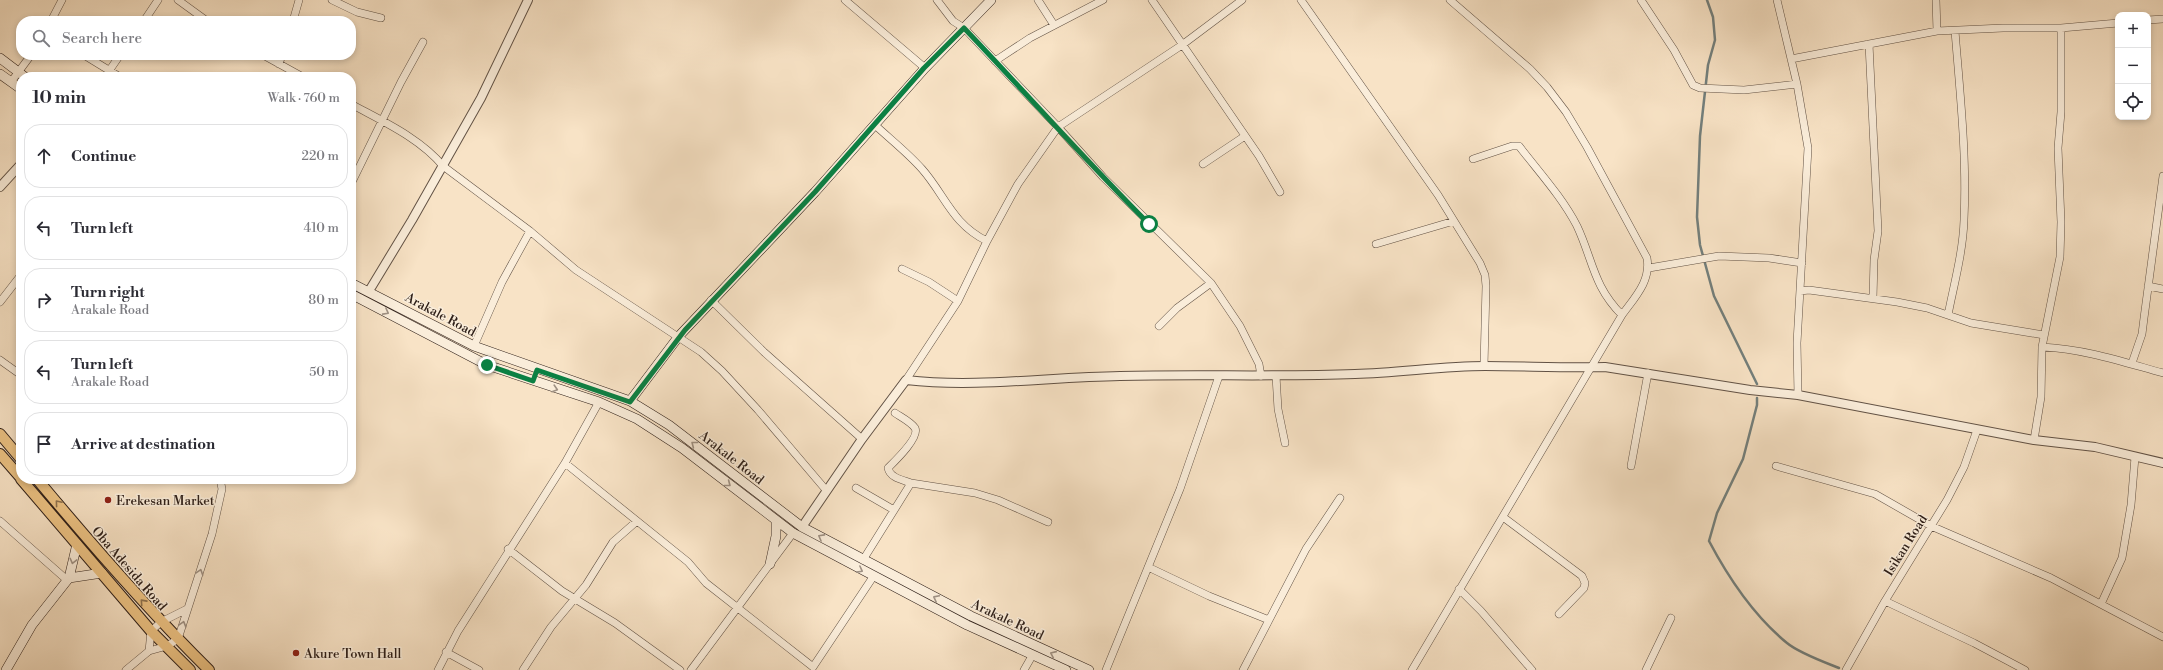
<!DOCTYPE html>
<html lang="en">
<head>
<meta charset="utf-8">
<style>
  :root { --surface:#fff; --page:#f2f2f3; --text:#2b2b33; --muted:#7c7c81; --line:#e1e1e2 }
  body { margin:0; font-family:"Libre Bodoni",serif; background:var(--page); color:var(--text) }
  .controls { position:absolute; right:12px; top:12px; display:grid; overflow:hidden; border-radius:8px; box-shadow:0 2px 6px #0003 }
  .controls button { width:36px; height:36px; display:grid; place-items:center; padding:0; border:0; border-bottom:1px solid var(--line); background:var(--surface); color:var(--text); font:20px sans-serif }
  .stop { position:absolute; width:12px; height:12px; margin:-9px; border:3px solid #0b8043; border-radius:50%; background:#fff }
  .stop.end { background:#0b8043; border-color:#fff; box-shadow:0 1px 4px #0008 }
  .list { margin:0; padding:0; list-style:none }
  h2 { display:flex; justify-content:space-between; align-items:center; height:52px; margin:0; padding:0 16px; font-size:17px }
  h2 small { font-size:13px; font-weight:400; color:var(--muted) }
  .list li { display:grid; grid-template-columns:26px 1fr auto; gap:12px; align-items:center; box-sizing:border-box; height:64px; margin:0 8px 8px; padding:0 8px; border:1px solid var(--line); border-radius:16px }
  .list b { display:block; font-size:15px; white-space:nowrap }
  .list p { margin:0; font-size:13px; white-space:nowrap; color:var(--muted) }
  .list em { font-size:13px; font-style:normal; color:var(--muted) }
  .icon { flex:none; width:22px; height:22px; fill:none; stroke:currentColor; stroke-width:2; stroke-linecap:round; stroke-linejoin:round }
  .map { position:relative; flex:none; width:2163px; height:670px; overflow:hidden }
  .search { position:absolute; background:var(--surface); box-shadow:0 2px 6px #0003; left:16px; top:16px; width:340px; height:44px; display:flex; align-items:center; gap:10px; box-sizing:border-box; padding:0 14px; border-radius:16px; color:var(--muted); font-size:15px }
  .panel { position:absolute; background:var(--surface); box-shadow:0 2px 6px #0003; left:16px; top:72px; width:340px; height:412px; border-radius:16px }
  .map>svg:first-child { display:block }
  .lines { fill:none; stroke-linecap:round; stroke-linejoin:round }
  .stream { stroke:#737f7c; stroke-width:2.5 }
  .minor-casing { stroke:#625245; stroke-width:8 }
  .tertiary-casing { stroke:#625245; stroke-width:10 }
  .secondary-casing { stroke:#30211a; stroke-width:10 }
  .primary-casing { stroke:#30211a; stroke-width:12 }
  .minor { stroke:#faedda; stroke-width:7 }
  .tertiary { stroke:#faedda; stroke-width:8 }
  .secondary { stroke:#faedda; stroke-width:9 }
  .primary { stroke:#ecc283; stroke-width:10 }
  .oneway { stroke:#9f9184 }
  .oneway2 { stroke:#8e724e }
  .route { stroke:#0b8043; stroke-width:5 }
  .poi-dot { fill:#8f2418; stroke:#faedda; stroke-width:1.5 }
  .labels { text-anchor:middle; stroke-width:3; stroke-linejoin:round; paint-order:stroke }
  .street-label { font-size:13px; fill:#30211a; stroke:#faedda }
  .poi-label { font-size:13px; fill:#30211a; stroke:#faedda; text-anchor:start }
</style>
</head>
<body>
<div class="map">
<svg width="2163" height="670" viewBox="0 0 2163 670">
  <rect width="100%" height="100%" fill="#f8e3c6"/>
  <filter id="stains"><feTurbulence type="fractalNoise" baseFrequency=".005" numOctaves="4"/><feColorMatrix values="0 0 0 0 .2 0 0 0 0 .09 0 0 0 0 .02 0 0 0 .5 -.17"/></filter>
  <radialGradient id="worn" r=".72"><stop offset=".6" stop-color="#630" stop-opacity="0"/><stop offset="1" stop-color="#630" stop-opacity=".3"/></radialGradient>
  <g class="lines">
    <path class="stream" d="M1707,0L1713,17L1715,40L1708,65L1700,136L1697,217L1700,245L1714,296L1757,384
      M1757,398V405L1743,459L1717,513L1709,541C1728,577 1754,616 1787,643C1799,653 1824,662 1839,668"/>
    <g class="minor-casing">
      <path id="minor" d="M178,0L207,21
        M332,0L357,12L381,18
        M845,0L925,68
        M937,0L953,21L964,28L1058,127L1182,45L1242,0
        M1038,0L1054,25
        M1152,0L1259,156L1280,192
        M1301,0L1438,195L1480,263L1485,275L1486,286L1484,366
        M1641,0L1674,50L1693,85L1700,88L1744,90L1797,84
        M1777,0L1797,84L1808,148L1797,343L1798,395
        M1936,0L1937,31
        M2148,20L2163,19
        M51,21L62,0
        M144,21L158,0
        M293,21L299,0
        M1869,44L1878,231L1874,260L1873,298
        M84,55L120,77
        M263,55L303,77
        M1791,59L1937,31L2003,28H2061L2118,23
        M995,61L1030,38L1103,0
        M279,64L282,55
        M109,71L120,55
        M11,82L31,55
        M351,104C382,121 420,138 443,166L530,231L576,270L701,352L722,371L758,410L826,490
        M875,125C890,139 908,153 922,169C945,195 952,224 987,241
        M1473,159L1512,146H1519C1539,172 1562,197 1577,226C1593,260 1593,286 1622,315
        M1203,164L1245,136
        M351,184L401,82L423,42
        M1376,244L1454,221
        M1649,268L1719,256L1769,258L1802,263
        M902,269L929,282L958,301
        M2148,286L2163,289
        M1800,291L1809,290L1897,302L1927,308L1971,323L2044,335
        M711,300L764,352L862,439
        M0,302L21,275
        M1948,315C1954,284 1963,252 1964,220C1967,157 1960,93 1955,31
        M1159,326L1177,308L1211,283
        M474,346L502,282L530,231
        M2042,347C2085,349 2123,362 2163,373
        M0,360L21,375
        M2132,363L2142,334L2144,318L2163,176
        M1276,376L1278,409L1285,443
        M906,380L958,301L987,241L1018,184L1058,127L1103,177L1211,283L1240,326L1259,364L1261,376
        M895,413C901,417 911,422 915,428C920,437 895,461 888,468C890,478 903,480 911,483
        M2034,440L2041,397L2042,347L2060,257L2061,222L2058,148L2061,112V28
        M565,463L688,562L706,583L813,667L873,577
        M1631,466L1648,373
        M1776,466L1875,494L1931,526L2051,578L2163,637
        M856,488L894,510
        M1503,517L1582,576L1585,583L1584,588L1559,614
        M0,521L67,580
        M508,549L562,591L615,623L680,670
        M863,560L911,483L975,493L998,500L1048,522
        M1148,567L1209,596L1269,620
        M1459,589L1481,611L1532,670
        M1885,601L1974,643L2025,670
        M2101,604L2122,558L2131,505L2135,457
        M149,651L151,631L161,622L187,609
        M446,652L479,670
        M126,670L149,651L167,646L178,639L212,534L222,489L220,479
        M438,670L458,631L565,463L599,402
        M523,670L551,627L586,585L613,542L637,521
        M691,670L793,533
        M1024,670L1032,656
        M1106,670L1180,489L1219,376
        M1243,670L1306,549L1340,498
        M1412,670L1622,315C1635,297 1651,281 1647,258L1587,147L1566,112L1547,87L1530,69L1450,0
        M1646,670L1671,618
        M1846,670L1885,601L1947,500L1964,467L1977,430"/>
    </g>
    <g class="tertiary-casing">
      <path id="tertiary" d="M0,187L21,164
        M369,291L412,220L481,98L528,0
        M802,527L862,439L906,380C977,388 1048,377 1120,376C1198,374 1277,377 1355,374C1399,373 1442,366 1485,366C1525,366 1565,368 1605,367L1750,390L1798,395L2034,440L2095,447L2163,463"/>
    </g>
    <g class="secondary-casing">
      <path id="secondary" d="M0,58L25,77
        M0,74L21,89
        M351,283L474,346L630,401L669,425L802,527L971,616L1089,670
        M351,294L487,365L599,402L637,419L682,448L793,533L967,625L1066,670
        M630,401L679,336L815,192L925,68L991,0
        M770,564L776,536V521
        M69,578L102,573
        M6,670L32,625L69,578L77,544"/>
    </g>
    <g class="primary-casing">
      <path id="primary" d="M0,434L21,459
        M0,454L21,478
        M21,479L151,631L190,670
        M37,479C92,545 148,610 209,670"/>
    </g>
    <use href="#minor" class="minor"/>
    <use href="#tertiary" class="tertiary"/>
    <use href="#secondary" class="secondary"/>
    <use href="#primary" class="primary"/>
  </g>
  <defs><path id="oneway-chevron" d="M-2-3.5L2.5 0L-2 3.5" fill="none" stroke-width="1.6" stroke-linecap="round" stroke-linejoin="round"/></defs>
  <g class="oneway">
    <use href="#oneway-chevron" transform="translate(386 312) rotate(28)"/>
    <use href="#oneway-chevron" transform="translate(555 389) rotate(17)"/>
    <use href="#oneway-chevron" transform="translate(694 444) rotate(-142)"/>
    <use href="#oneway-chevron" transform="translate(728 484) rotate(38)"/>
    <use href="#oneway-chevron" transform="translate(821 537) rotate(-151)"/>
    <use href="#oneway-chevron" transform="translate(73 561) rotate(104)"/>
    <use href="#oneway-chevron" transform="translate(860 570) rotate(28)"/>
    <use href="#oneway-chevron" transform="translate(200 572) rotate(-72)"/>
    <use href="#oneway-chevron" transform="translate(936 598) rotate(-153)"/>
    <use href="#oneway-chevron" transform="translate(183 624) rotate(-74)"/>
    <use href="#oneway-chevron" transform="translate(1053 654) rotate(-156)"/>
  </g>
  <g class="oneway2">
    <use href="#oneway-chevron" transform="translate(58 503) rotate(-130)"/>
    <use href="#oneway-chevron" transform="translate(143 602) rotate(-132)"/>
  </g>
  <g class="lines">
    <path class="route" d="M487,365L533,381L537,370L630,402L685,330L815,192L924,68L964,28C1026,93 1086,161 1149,224"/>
  </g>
  <g class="poi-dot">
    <circle cx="108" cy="500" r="4"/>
    <circle cx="296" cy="653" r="4"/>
  </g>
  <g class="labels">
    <g class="street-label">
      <text transform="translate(441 314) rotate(28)" y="5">Arakale Road</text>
      <text transform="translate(732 457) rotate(38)" y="5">Arakale Road</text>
      <text transform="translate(1905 545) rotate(-58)" y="5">Isikan Road</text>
      <text transform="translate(130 568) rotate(49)" y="5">Oba Adesida Road</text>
      <text transform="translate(1008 619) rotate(25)" y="5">Arakale Road</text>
    </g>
    <g class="poi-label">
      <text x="116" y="505">Erekesan Market</text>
      <text x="304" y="658">Akure Town Hall</text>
    </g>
  </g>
  <rect width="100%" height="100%" filter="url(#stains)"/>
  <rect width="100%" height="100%" fill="url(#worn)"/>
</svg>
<div class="controls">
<button>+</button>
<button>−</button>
<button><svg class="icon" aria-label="locate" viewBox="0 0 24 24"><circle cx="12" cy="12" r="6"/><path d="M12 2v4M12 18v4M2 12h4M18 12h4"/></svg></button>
</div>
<div class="stop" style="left:1149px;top:224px"></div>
<div class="stop end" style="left:487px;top:365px"></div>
<div class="search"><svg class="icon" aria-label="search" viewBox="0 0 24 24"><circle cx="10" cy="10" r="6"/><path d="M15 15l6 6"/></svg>Search here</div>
<section class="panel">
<h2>10 min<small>Walk · 760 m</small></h2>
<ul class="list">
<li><svg class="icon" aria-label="ahead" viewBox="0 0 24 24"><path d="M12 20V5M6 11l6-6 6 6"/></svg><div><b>Continue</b></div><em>220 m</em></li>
<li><svg class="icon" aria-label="left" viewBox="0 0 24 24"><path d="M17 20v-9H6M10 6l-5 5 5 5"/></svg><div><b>Turn left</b></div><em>410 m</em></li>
<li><svg class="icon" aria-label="right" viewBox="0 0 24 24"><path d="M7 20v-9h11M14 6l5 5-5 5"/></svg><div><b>Turn right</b><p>Arakale Road</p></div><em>80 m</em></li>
<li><svg class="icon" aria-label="left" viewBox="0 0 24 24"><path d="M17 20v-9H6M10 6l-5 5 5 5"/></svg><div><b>Turn left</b><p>Arakale Road</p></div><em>50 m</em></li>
<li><svg class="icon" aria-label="arrive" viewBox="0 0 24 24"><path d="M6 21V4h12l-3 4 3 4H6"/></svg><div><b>Arrive at destination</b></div></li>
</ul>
</section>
</div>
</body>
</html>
